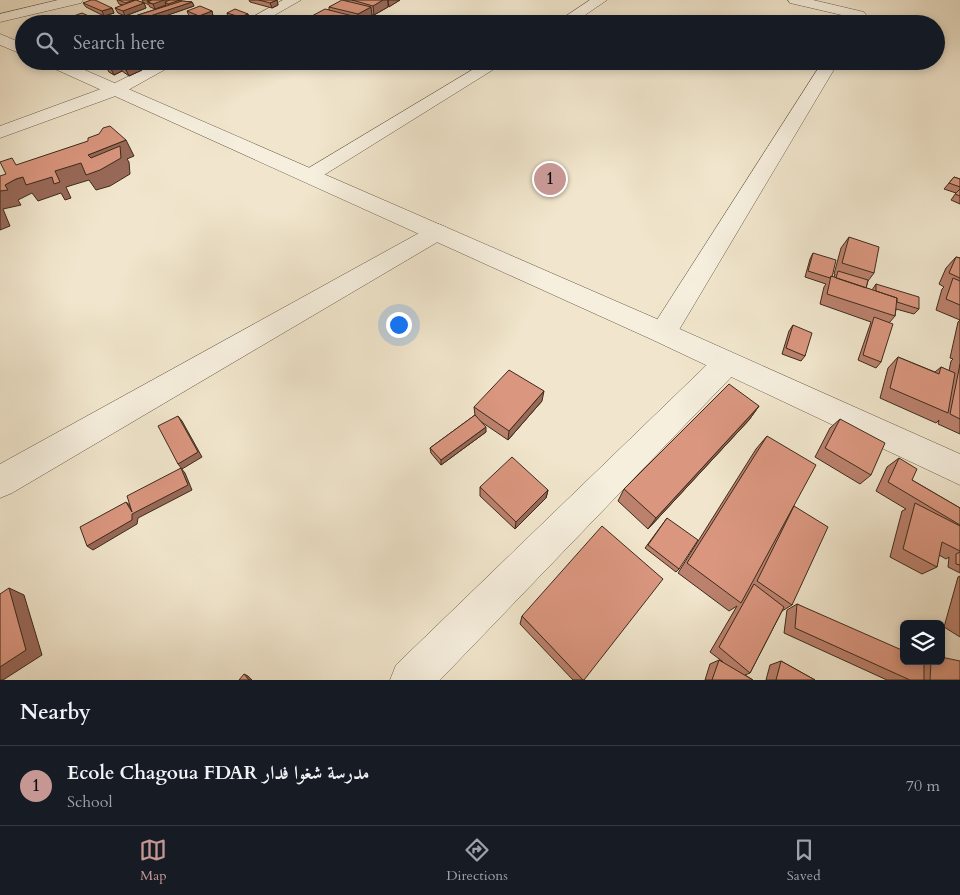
<!DOCTYPE html>
<html lang="en">
<head>
<meta charset="utf-8">
<style>
  :root { --surface:#171b24; --page:#20242c; --text:#f1f3f6; --muted:#9ea1a6; --line:#363941; --accent:#c59692 }
  body { margin:0; font-family:Cardo,Amiri,serif; background:var(--page); color:var(--text) }
  .controls { position:absolute; right:15px; bottom:15px; display:grid; overflow:hidden; border-radius:8px; box-shadow:0 2px 8px #0003 }
  .controls button { width:45px; height:45px; display:grid; place-items:center; padding:0; border:0; border-bottom:1px solid var(--line); background:var(--surface); color:var(--text); font:25px sans-serif }
  .you { position:absolute; left:398px; top:324px; width:18px; height:18px; margin:-12px; border:4px solid #fff; border-radius:50%; background:#1a73e8; box-shadow:0 0 0 8px #1a73e833 }
  .badge { display:grid; place-items:center; width:32px; height:32px; border-radius:50%; background:var(--accent); color:#111; font-size:16px; font-weight:700 }
  .pin { position:absolute; translate:-50% -50%; border:2px solid #fff; box-shadow:0 1px 5px #0006 }
  .list { margin:0; padding:0; list-style:none }
  h2 { display:flex; justify-content:space-between; align-items:center; height:65px; margin:0; padding:0 20px; font-size:21px }
  h2 small { font-size:16px; font-weight:400; color:var(--muted) }
  .list li { display:grid; grid-template-columns:32px 1fr auto; gap:15px; align-items:center; box-sizing:border-box; height:80px; padding:0 20px; border-top:1px solid var(--line) }
  .list b { display:block; font-size:19px; white-space:nowrap }
  .list p { margin:0; font-size:16px; white-space:nowrap; color:var(--muted) }
  .list em { font-size:16px; font-style:normal; color:var(--muted) }
  .icon { flex:none; width:28px; height:28px; fill:none; stroke:currentColor; stroke-width:2; stroke-linecap:round; stroke-linejoin:round }
  .map { position:relative; flex:none; width:960px; height:680px; overflow:hidden }
  .search { position:absolute; background:var(--surface); box-shadow:0 2px 8px #0003; left:15px; right:15px; top:15px; height:55px; display:flex; align-items:center; gap:12px; box-sizing:border-box; padding:0 18px; border-radius:28px; color:var(--muted); font-size:19px }
  .sheet { height:145px; background:var(--surface) }
  nav { display:flex; justify-content:space-around; align-items:center; box-sizing:border-box; height:70px; border-top:1px solid var(--line); background:var(--surface); font-size:14px; color:var(--muted) }
  nav a { display:grid; justify-items:center; gap:2px }
  nav .on { color:var(--accent) }
  .map>svg:first-child { display:block }
  .lines { fill:none; stroke-linecap:round; stroke-linejoin:round }
  .minor-casing { stroke:#695a48; stroke-width:1 }
  .tertiary-casing { stroke:#695a48; stroke-width:1 }
  .minor { fill:#f6efde; fill-rule:evenodd }
  .tertiary { fill:#f6efde; fill-rule:evenodd }
  .wall { fill:#bb816d; stroke:#3c2b1b }
  .shaded-wall { fill:#996959; stroke:#3c2b1b }
  .building { fill:#da967f; stroke:#3c2b1b }
</style>
</head>
<body>
<div class="map">
<svg width="960" height="680" viewBox="0 0 960 680">
  <rect width="100%" height="100%" fill="#f1e6cd"/>
  <filter id="stains"><feTurbulence type="fractalNoise" baseFrequency=".004" numOctaves="4"/><feColorMatrix values="0 0 0 0 .2 0 0 0 0 .09 0 0 0 0 .02 0 0 0 .5 -.17"/></filter>
  <radialGradient id="worn" r=".72"><stop offset=".6" stop-color="#630" stop-opacity="0"/><stop offset="1" stop-color="#630" stop-opacity=".3"/></radialGradient>
  <g class="lines">
    <g class="minor-casing">
      <path id="minor" d="M58,0H83L81,3L0,22V14Z
        M283,0H301L259,24H240Z
        M590,0H607L572,24H554Z
        M788,0H813L864,12L866,15L859,19L790,3Z
        M159,61H180L121,94L0,138V126L109,86Z
        M487,61H507L316,180L309,182L302,180L299,176L302,172Z
        M823,61H839L673,340L663,343L653,340L649,333L653,326Z
        M438,224L446,227L450,232L446,237L12,493L0,498V464L430,227Z
        M727,352L737,355L741,363L737,371L440,680H390L396,665L717,355Z"/>
    </g>
    <g class="tertiary-casing">
      <path id="tertiary" d="M0,34L24,44V55L0,45Z
        M42,61H64L673,326L960,454V485L653,340L44,64Z"/>
    </g>
    <use href="#minor" class="minor"/>
    <use href="#tertiary" class="tertiary"/>
  </g>
  <path class="wall" d="M117,0H135L144,3L146,8L125,16L118,13L115,8L123,5L119,4Z
    M142,0H181V1L192,2L194,6L159,18L171,24H143L137,21L135,16L166,6V5L155,9L150,7L149,5L143,2Z
    M249,0H277L278,5L272,8L250,2Z
    M346,0H400L374,15H372V16L360,24L354,23V24H297L311,20L310,17L329,10V7L346,1Z
    M83,3L112,8L114,13L104,16L86,7Z
    M187,11H212L213,16L201,21L189,16Z
    M227,13L248,14L249,18L241,22L228,18Z
    M106,61H121L126,64L142,70L129,76L122,71L114,75L109,72L106,67L108,66Z
    M265,61H294L284,67Z
    M954,177L960,179V204L951,200L956,193L944,189Z
    M849,237L874,273L868,281L866,288L872,290L876,284L919,309L914,314L896,309L895,316L889,323L881,362L876,368L858,360L871,322L820,304L824,287L826,284L805,277L810,259L813,253L832,277H834L835,274H834L841,248Z
    M956,257L960,258V320L936,310L942,289L944,287L939,284L946,268Z
    M960,320V434L938,424L939,420L936,423L880,398L888,368L898,357L935,372L941,367L949,371L951,361L953,359L950,358L958,322Z
    M793,325L805,356L801,361L782,354L789,331Z
    M542,401L508,440L480,421L486,432L441,465L431,453L430,448L475,415L474,407Z
    M759,406L749,420L648,529L618,501L624,489Z
    M840,419L871,475L860,484L815,457L830,428Z
    M767,436L794,506L792,605L782,611L750,673L745,675L753,680H705L710,664L719,660L723,662L710,652L737,606L729,611L678,573L756,449Z
    M899,458L912,480L960,508V573L948,567L949,557L946,559L939,555L937,567L922,574L890,557L902,511L906,509L876,491L887,467Z
    M480,487L548,490L546,498L515,529L480,496Z
    M667,518L679,569L676,572L645,548Z
    M960,576V637L944,627L958,577Z
    M797,604L904,661H941L960,680H887L784,633L787,610Z
    M522,616L584,680H573L520,624Z
    M781,661L815,680H766L770,665Z"/>
  <path class="shaded-wall" d="M150,0H181L183,5L170,8L168,4L165,2L166,5L155,9L153,4L148,3L147,1Z
    M277,0L278,5L272,8L270,3Z
    M383,0H388V7L374,15L373,6Z
    M388,0H400L389,7Z
    M192,2L194,6L148,22L143,19L145,23L143,24L141,19Z
    M144,3L146,8L125,16L123,11Z
    M371,7L372,16L359,24L358,14Z
    M112,8L114,13L104,16L102,11Z
    M212,11L213,16L201,21L199,16Z
    M248,14L249,18L241,22L240,17Z
    M353,16L354,24H340Z
    M91,17L93,22L88,24H72Z
    M282,61H294L284,67Z
    M125,63L128,69L120,67L122,71L114,75L111,69Z
    M139,64L142,70L129,76L126,70Z
    M126,140L134,156L127,159L129,162L130,174L110,186L96,190L89,180L66,187L71,198L65,200L61,193L38,201L32,193L18,200L21,205L3,209L10,226L0,230V191L5,185L16,179L23,177L55,171L88,155Z
    M544,391L542,401L508,440L509,431Z
    M759,406L749,420L648,529L656,518Z
    M178,416L182,421L202,457L182,469L178,464Z
    M486,427V432L441,465V460Z
    M181,468L185,473L192,490L138,518L137,524L93,550L87,546L132,512L126,502L131,506Z
    M548,490L546,498L515,529L516,522Z
    M9,588L24,595L42,655L3,680H0V667Z
    M244,674L248,676L252,680H249Z"/>
  <path class="building" d="M91,0H95L112,8L102,11L83,3Z
    M119,0H134L125,3Z
    M136,0L144,3L123,11L115,8Z
    M152,0H164L153,4L148,2Z
    M170,0H180L168,4L165,2Z
    M259,0H277L270,3Z
    M342,0L371,7L358,14L329,7Z
    M352,0H383L373,6Z
    M182,1L192,2L141,19L135,16Z
    M200,6L212,11L199,16L187,11Z
    M235,9L248,14L240,17L227,13Z
    M325,9L353,16L340,24L310,17Z
    M82,13L91,17L72,24H67L60,21Z
    M154,16L171,24H152L143,19Z
    M49,18L63,23H36Z
    M307,19L324,24H297Z
    M107,61H121L125,63L111,69L106,67L113,64Z
    M133,61L139,64L126,70L120,67Z
    M110,126L126,140L88,155L91,158L120,146L121,158L100,170L86,175L81,163L55,171L60,182L54,184L52,177L26,185L23,177L16,179L5,185L8,190L0,191V176L6,174L0,162L12,158L16,165L88,141V138L99,134L103,128Z
    M954,177L960,179V187L949,183Z
    M960,189V196L955,194Z
    M849,237L879,247L874,273L842,263Z
    M813,253L836,260L832,277L831,276L830,278L808,271Z
    M956,257L960,258V278L949,273Z
    M838,271L868,280L866,288L836,278Z
    M831,276L897,298L895,316L827,294Z
    M953,278L960,281V305L946,299Z
    M876,284L919,297V309L897,302V298L876,291Z
    M874,317L893,324L881,362L863,355Z
    M793,325L812,333L805,356L786,348Z
    M898,357L939,374L941,367L955,373L948,413L890,388Z
    M960,364V419L950,414Z
    M509,370L544,391L509,431L474,407Z
    M729,384L759,406L656,518L624,489Z
    M475,415L486,427L441,460L430,448Z
    M178,416L198,452L178,464L158,426Z
    M840,419L885,443L871,475L825,448Z
    M767,436L816,465L741,603L687,563Z
    M512,457L548,490L516,522L480,487Z
    M899,458L917,469L912,480L960,508V525L888,482Z
    M181,468L188,485L132,514V520L87,546L80,527L126,502L132,512L127,496Z
    M915,503L960,526V551L942,542L937,567L903,549Z
    M794,506L828,527L792,605L757,581Z
    M667,518L698,540L679,569L648,545Z
    M602,526L663,579L584,680H583L522,616Z
    M960,552V565L956,564V554Z
    M754,584L784,607L750,673L719,647Z
    M9,588L26,650L0,667V594Z
    M797,604L904,651V661H924V680H910L795,628Z
    M941,657L960,661V680H930L931,661H941Z
    M719,660L753,680H712Z
    M781,661L815,680H776Z
    M244,674L249,680H239Z"/>
  <rect width="100%" height="100%" filter="url(#stains)"/>
  <rect width="100%" height="100%" fill="url(#worn)"/>
</svg>
<div class="controls">
<button><svg class="icon" aria-label="layers" viewBox="0 0 24 24"><path d="M12 4l9 5-9 5-9-5zM3 14l9 5 9-5"/></svg></button>
</div>
<div class="you"></div>
<div class="pin badge" style="left:550px;top:179px">1</div>
<div class="search"><svg class="icon" aria-label="search" viewBox="0 0 24 24"><circle cx="10" cy="10" r="6"/><path d="M15 15l6 6"/></svg>Search here</div>
</div>
<section class="sheet">
<h2>Nearby<small></small></h2>
<ul class="list">
<li><span class="badge">1</span><div><b>Ecole Chagoua FDAR مدرسة شغوا فدار</b><p>School</p></div><em>70 m</em></li>
</ul>
</section>
<nav>
<a class="on"><svg class="icon" aria-label="map" viewBox="0 0 24 24"><path d="M3 6l6-2 6 2 6-2v14l-6 2-6-2-6 2zM9 4v14M15 6v14"/></svg>Map</a>
<a><svg class="icon" aria-label="directions" viewBox="0 0 24 24"><path d="M12 3l9 9-9 9-9-9zM9 14v-3h6M13 9l2 2-2 2"/></svg>Directions</a>
<a><svg class="icon" aria-label="saved" viewBox="0 0 24 24"><path d="M7 4h10v16l-5-4-5 4z"/></svg>Saved</a>
</nav>
</body>
</html>
